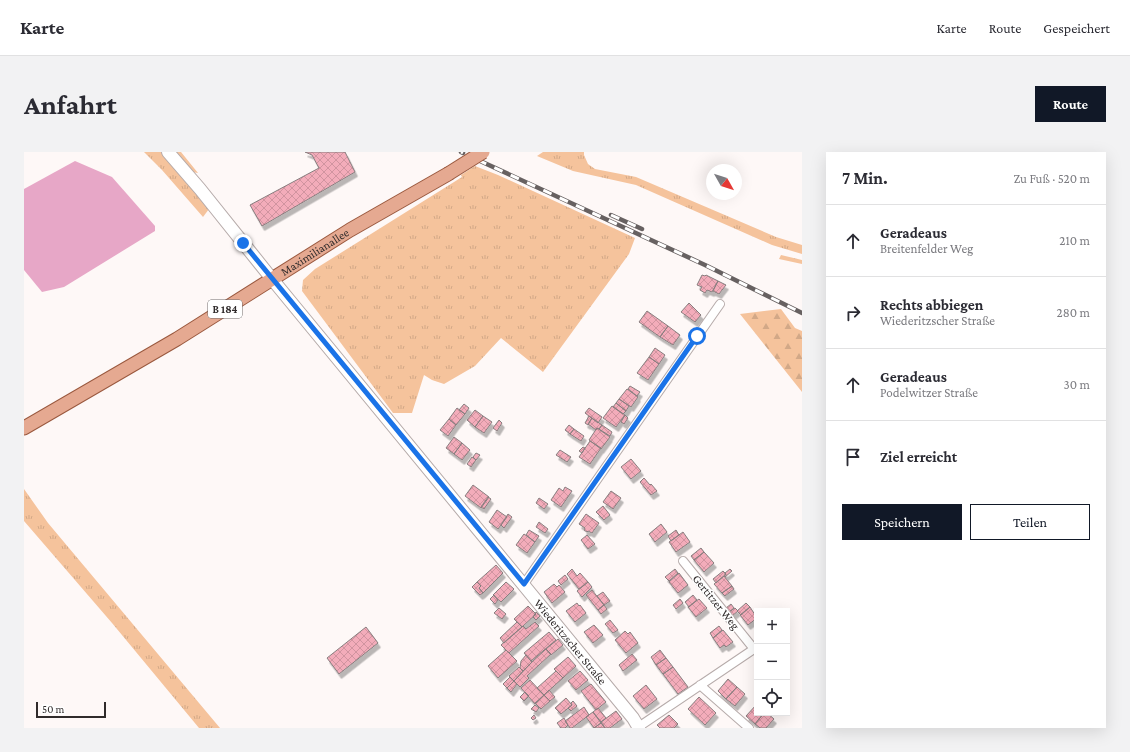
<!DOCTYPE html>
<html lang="de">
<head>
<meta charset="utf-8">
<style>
  :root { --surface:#fff; --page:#f2f2f3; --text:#2b2b33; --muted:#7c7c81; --line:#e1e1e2; --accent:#111827 }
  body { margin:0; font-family:"Crimson Pro",serif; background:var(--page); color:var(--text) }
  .controls { position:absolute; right:12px; bottom:12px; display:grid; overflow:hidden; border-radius:0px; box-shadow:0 4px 16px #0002 }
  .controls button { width:36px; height:36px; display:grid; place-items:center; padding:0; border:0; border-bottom:1px solid var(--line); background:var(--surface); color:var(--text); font:20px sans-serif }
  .compass { position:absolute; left:682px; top:12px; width:36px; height:36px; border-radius:50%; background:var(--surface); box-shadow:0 4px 16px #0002; rotate:129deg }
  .scale { position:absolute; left:12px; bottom:10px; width:70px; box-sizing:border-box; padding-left:4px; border:2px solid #302b2b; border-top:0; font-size:11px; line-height:14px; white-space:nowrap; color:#302b2b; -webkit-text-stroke:3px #fff; paint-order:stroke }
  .stop { position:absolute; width:12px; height:12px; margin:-9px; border:3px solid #1a73e8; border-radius:50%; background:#fff }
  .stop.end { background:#1a73e8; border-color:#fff; box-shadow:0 1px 4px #0008 }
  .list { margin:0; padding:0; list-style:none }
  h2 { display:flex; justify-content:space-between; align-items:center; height:52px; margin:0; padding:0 16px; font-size:17px }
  h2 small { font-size:13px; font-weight:400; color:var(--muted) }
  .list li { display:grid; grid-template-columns:26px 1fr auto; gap:12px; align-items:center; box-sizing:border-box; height:72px; padding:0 16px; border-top:1px solid var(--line) }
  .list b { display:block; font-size:15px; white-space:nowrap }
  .list p { margin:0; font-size:13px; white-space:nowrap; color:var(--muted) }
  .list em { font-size:13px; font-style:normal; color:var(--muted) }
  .actions { display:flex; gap:8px; padding:12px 16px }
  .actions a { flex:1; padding:9px 0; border:1px solid var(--accent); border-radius:0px; text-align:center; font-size:14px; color:var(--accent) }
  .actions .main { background:var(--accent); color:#fff }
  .icon { flex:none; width:22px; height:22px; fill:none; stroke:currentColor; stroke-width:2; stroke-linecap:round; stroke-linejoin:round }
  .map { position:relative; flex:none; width:778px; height:576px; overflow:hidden; border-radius:0px }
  header { display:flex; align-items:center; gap:24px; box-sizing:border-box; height:56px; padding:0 20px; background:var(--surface); border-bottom:1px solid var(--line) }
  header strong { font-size:19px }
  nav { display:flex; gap:22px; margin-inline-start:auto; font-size:14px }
  .intro { display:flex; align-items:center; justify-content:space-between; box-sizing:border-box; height:96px; padding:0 24px }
  h1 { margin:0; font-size:28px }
  .button { padding:10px 18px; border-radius:0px; background:var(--accent); color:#fff; font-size:14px; font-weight:700 }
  main { display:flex; gap:24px; padding:0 24px }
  aside { flex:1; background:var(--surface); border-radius:0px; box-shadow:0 4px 16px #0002 }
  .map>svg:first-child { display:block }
  .grass { fill:url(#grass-tufts) }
  .forest { fill:url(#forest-firs) }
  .water { fill:#e7a7c7 }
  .building { fill:url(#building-cross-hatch); stroke:#887e7f; filter:url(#shadow) }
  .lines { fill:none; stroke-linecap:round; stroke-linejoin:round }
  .street-casing { stroke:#b6abaa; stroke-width:10 }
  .secondary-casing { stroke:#b6abaa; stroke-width:14 }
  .primary-casing { stroke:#9a583e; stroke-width:15 }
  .street { stroke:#fff; stroke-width:8 }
  .secondary { stroke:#fff; stroke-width:12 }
  .primary { stroke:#e5a991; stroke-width:13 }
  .rail-casing { stroke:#676161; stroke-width:4.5 }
  .rail { stroke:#fff; stroke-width:3; stroke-dasharray:9; stroke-linecap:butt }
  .primary-bridge-casing { stroke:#9a583e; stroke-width:15; stroke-linecap:butt }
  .primary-bridge { stroke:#e5a991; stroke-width:13 }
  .route { stroke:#1a73e8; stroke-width:5 }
  .labels { text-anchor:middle; stroke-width:3; stroke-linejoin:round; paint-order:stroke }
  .shield { fill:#fff; stroke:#6e6b6b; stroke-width:1 }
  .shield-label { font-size:11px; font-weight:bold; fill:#302b2b }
  .street-label { font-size:12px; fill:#302b2b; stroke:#fff }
</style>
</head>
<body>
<header>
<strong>Karte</strong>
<nav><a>Karte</a><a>Route</a><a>Gespeichert</a></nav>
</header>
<div class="intro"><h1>Anfahrt</h1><a class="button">Route</a></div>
<main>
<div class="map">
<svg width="778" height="576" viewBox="0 0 778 576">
  <defs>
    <pattern id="grass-tufts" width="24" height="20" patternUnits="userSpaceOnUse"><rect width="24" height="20" fill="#f5c39c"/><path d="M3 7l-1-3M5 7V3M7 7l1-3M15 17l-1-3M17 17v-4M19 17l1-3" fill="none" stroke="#d2a887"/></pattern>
    <pattern id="forest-firs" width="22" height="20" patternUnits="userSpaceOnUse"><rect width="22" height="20" fill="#f5c39c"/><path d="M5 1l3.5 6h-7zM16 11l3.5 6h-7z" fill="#d2a887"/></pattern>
    <pattern id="building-cross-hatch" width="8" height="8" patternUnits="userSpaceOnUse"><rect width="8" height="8" fill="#f3acba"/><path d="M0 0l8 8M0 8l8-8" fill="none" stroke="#d194a0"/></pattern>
    <filter id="shadow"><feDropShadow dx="2.5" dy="4.5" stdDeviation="0" flood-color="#0004"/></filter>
  </defs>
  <rect width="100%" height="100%" fill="#fef8f7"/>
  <path class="grass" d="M120,0H137L185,57L179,65L138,18Z
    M151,0H157L174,21L168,20Z
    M519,0H560V3L564,12L571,17L612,25L752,85L778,93V102L748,93L612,33L549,19L513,4Z
    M451,14L474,23L611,86L605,102L519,220L477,186L451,214L420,232L408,228L400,223L388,261H369L278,139L279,128L291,117L438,25L437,23Z
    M757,103L778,108V112L755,107Z
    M0,337L24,371L196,576H175L88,471L0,369Z"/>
  <path class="forest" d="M757,157L771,176L778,179V240L716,162Z"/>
  <path class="water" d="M51,9L88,25L131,74V79L40,135L18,140L0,118V37Z"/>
  <path class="building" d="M281,0H321L331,20L238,74L226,53L295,16L288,3Z
    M678,123L681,124L682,123L694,129L688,140L683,138L681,141L676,138L678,135L673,133Z
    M694,129L702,133L695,142L689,139Z
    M665,151L677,163L671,170L657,160Z
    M623,159L644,174L636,185L615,170Z
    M644,174L656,183L649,193L636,185Z
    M631,196L641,203L635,212L625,205Z
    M625,205L635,212L624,228L613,221Z
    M606,234L616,240L613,244L604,237Z
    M603,237L614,245L607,255L595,247Z
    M595,247L605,254L602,259L592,251Z
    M592,251L602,259L599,262L589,255Z
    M440,252L445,256L441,262L435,258Z
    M588,254L601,263L592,275L579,266Z
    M433,256L441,262L432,273L425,267Z
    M565,256L578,265L574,271L561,261Z
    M451,258L459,264L451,275L443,268Z
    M601,263L604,266L600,272L597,270Z
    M459,264L468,270L460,281L451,275Z
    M565,264L568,266L564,273L561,271Z
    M568,266L578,273L575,277L573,276L572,278L564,272Z
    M425,267L432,273L424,284L416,278Z
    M475,268L478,271L473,279L469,276Z
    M545,273L550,277L546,282L541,278Z
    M578,273L588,280L586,284L575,277Z
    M573,276L586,285L577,297L565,288Z
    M550,277L560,284L557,289L546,282Z
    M430,285L438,291L430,302L422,296Z
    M566,289L577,296L566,312L555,305Z
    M438,291L446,298L438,308L430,302Z
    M559,295L561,296L558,301L555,299Z
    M536,298L547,305L543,310L532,303Z
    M452,301L456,303L452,308L449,305Z
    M448,305L452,308L447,315L443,312Z
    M607,307L617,319L607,327L597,315Z
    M620,326L626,333L627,332L633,339L627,343L616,330Z
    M449,333L465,345L457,356L441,344Z
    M541,335L548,339L537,355L527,348L535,336L539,339Z
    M587,339L597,346L589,357L579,350Z
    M464,345L467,347L460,357L457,355Z
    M515,346L524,352L520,357L512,351Z
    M579,354L586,363L580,368L572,360Z
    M473,358L483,365L474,377L465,370Z
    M484,362L488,365L480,376L477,373Z
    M562,362L575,371L568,381L564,379L563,380L560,378L561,376L555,372Z
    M515,370L524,377L521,381L512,375Z
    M637,372L643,380L631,390L625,382Z
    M505,378L515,384L511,390L502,383Z
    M652,378L655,383L647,389L644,384Z
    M659,380L666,390L652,400L645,390Z
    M500,382L511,390L503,401L492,393Z
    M563,383L571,392L564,397L557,388Z
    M677,396L680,400L670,408L667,404Z
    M680,400L690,411L680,420L670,408Z
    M472,413L479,421L459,441L455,436L457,434L453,430Z
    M548,417L553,424L556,421L564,430L555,437L543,422Z
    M651,417L654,421L645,429L641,425Z
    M706,417L708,419L701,425V421Z
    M699,419L702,422L692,431L689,427Z
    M655,421L664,433L654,441L645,430Z
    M541,423L544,427L537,433L534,429Z
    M700,424L708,434L698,441L690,432Z
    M453,430L457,434L455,436L459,441L456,443L448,435Z
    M482,430L490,437L477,450L469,443Z
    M564,430L568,435L558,445L553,439Z
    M530,432L533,435L535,433L541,440L528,451L520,440Z
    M708,434L710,437L701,444L698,441Z
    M568,438L580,453L574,458L562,443Z
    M579,440L586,449L580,453L573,444Z
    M470,443L474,448L471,452L466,447Z
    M669,443L673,448L665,455L661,450Z
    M656,447L659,451L652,457L649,453Z
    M675,447L683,456L672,465L664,455Z
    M553,451L555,454L556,453L562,461L551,470L542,459Z
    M722,451L726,455L717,463L713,459Z
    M707,452L710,456L705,460L702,456Z
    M580,453L583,457L577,462L574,458Z
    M504,454L512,462L498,475L490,467Z
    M726,455L733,466L724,473L716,463Z
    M475,456L482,462L478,467L470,461Z
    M711,456L714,459L708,464L705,460Z
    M512,460L516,464L512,468L509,465Z
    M586,468L594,478L589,481L581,472Z
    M493,470L498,475L480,491L476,486Z
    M511,470L515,474L485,501L477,493L499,474L502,477Z
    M570,473L579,483L569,491L560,480Z
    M695,474L698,478L689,486L686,481Z
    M342,475L354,491L315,522L303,506Z
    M699,478L709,490L702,495L700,493L696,496L689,486Z
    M601,479L604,482L606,480L614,491L602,501L591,488Z
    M525,480L532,488L507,509L500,501Z
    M534,487L539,493L527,503L522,497Z
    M522,497L527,502L503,524L505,526L496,535L490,529L508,510Z
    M482,498L493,509L474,526L464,514Z
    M636,498L642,506L632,513L627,505Z
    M608,502L613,508L599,519L595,513Z
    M502,503L508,510L499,519L496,516L497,509Z
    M544,505L552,514L539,526L530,517Z
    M642,506L649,515L639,522L632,513Z
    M495,515L499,519L490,529L485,524Z
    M649,515L664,535L654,542L639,522Z
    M532,519L539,526L520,543L513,536Z
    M556,519L564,528L552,538L544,529Z
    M486,525L490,529L483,536L479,532Z
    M704,527L713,535L702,547L694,539Z
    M506,528L520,543L511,552L497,536Z
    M490,529L493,532L487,540L483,536Z
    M567,532L582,550L572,558L557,539Z
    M622,533L633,547L620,557L609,544Z
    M713,535L721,542L711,554L702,547Z
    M525,538L531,545L526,549L520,543Z
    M501,540L505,544L500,549L496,545Z
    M520,543L526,549L517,557L511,551Z
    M675,545L692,561L681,573L664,557Z
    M542,546L548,553L537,562L531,556Z
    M549,549L553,554L547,559L544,556L548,553L547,551Z
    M733,552V561H740L731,572L722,564Z
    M511,553L515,556L512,560L507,557Z
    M560,555L565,563L548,576H546L541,569Z
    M574,556L582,566L577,570L569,560Z
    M592,559L598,567L586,576H581L577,570Z
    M569,560L577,571L570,576L562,565Z
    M740,561H743L750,567L742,576H736L731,572Z
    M510,563L512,566L509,568L507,566Z
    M645,563L654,572L650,576H636L633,573Z
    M540,566L544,573L541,576H537L533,571Z
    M577,571L581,576H570Z"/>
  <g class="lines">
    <g class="street-casing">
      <path id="street" d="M500,432L696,152
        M676,533L725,576
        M613,576L730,497L659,409"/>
    </g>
    <g class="secondary-casing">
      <g id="secondary">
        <path id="s1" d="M144,0L176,37L248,127L609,566L615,576"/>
      </g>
    </g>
    <g class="primary-casing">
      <g id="primary">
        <path id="s2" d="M0,276L153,187L326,78L424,22"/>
      </g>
    </g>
    <use href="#street" class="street"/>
    <use href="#secondary" class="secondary"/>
    <use href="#primary" class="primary"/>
    <g class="rail-casing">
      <path id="rail" d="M437,0L439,1
        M454,8L681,113L778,161
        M587,63L618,77"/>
    </g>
    <use href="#rail" class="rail"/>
    <g class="primary-bridge-casing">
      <path id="primary-bridge" d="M424,22L459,0"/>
    </g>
    <use href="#primary-bridge" class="primary-bridge"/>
  </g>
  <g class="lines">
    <path class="route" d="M219,91L500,432L673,184"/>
  </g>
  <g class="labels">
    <rect class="shield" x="184" y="148" width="34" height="18" rx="3"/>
    <g class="shield-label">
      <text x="201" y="161">B 184</text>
    </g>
    <g class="street-label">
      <text dy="4" stroke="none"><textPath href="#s2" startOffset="340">Maximilianallee</textPath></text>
      <text transform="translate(692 450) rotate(51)" y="4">Gertitzer Weg</text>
      <text dy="4" stroke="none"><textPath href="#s1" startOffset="634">Wiederitzscher Straße</textPath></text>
    </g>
  </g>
</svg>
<div class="controls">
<button>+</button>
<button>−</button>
<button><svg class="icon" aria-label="locate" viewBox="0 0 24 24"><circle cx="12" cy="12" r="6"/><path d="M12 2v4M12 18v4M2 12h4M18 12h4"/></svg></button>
</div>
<svg class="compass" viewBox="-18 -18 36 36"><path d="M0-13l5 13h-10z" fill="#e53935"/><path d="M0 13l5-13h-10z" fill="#7c7c81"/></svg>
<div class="scale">50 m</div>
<div class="stop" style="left:673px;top:184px"></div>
<div class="stop end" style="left:219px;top:91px"></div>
</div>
<aside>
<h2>7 Min.<small>Zu Fuß · 520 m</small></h2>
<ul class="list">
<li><svg class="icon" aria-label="ahead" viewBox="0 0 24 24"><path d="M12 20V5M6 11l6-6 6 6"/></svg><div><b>Geradeaus</b><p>Breitenfelder Weg</p></div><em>210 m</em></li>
<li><svg class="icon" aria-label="right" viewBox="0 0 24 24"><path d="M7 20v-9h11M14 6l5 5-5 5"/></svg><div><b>Rechts abbiegen</b><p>Wiederitzscher Straße</p></div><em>280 m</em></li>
<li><svg class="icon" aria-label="ahead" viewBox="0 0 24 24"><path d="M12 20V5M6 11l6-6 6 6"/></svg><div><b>Geradeaus</b><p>Podelwitzer Straße</p></div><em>30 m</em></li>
<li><svg class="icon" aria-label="arrive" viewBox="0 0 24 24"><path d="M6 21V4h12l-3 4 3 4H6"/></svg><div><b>Ziel erreicht</b></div></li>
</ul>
<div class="actions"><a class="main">Speichern</a><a>Teilen</a></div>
</aside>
</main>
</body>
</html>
